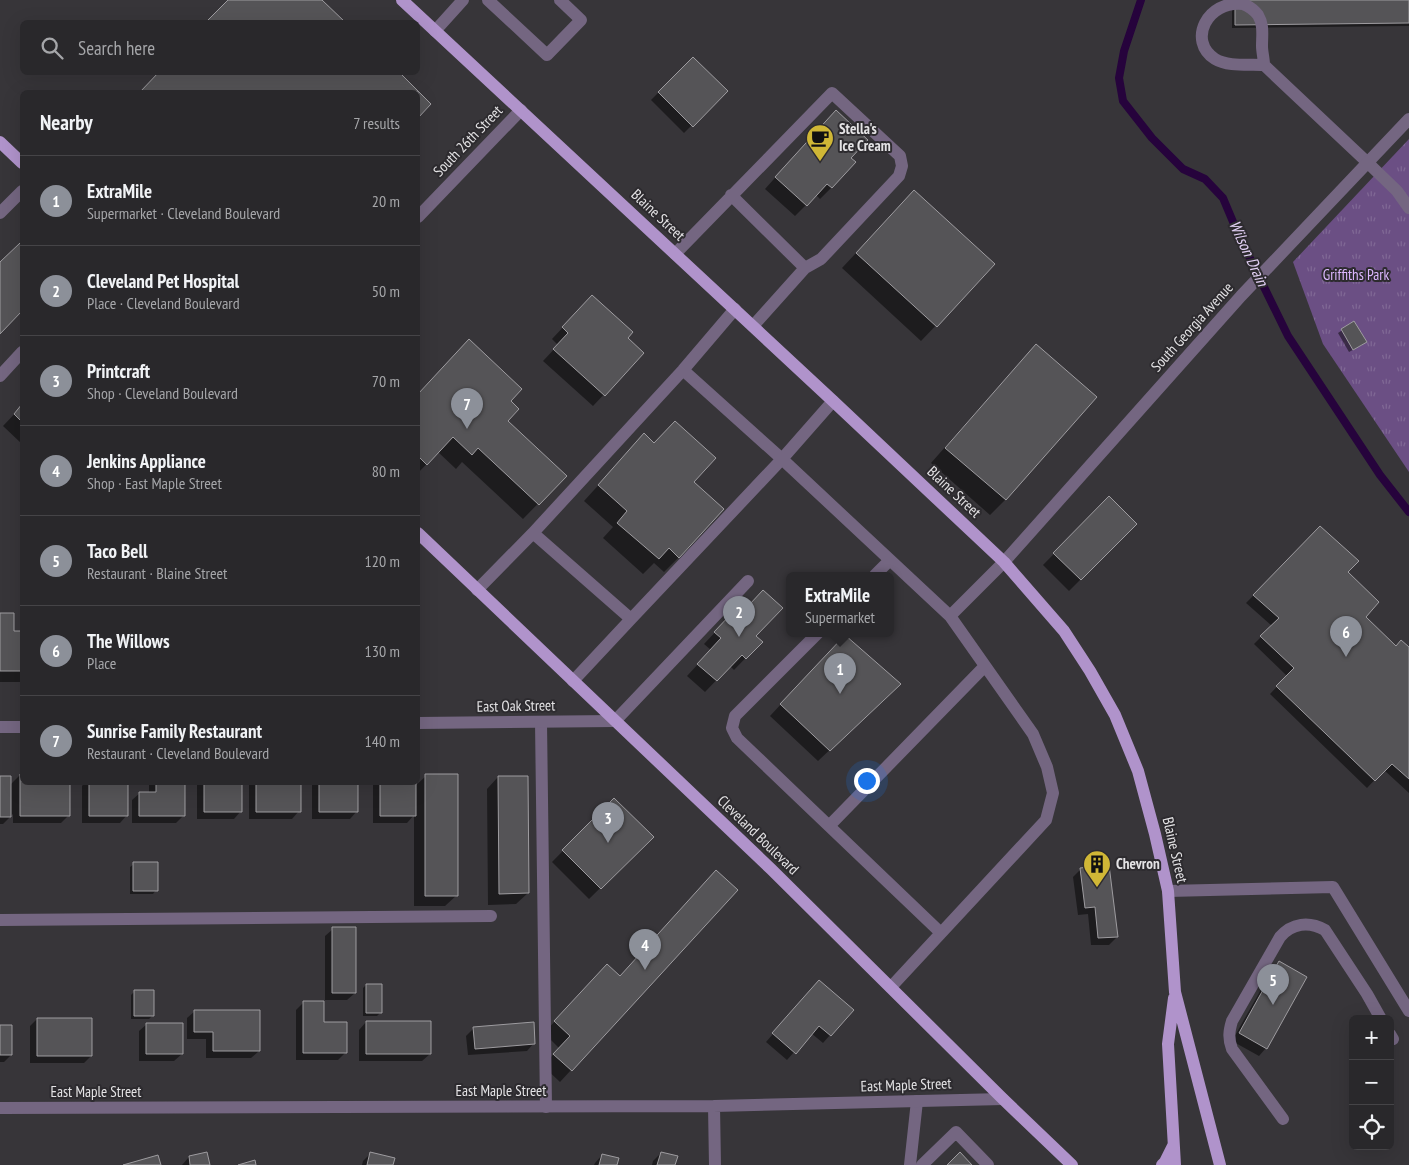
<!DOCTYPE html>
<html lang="en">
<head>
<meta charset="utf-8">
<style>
  :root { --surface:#29282b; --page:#353437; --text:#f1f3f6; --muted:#a5a6a9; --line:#454447; --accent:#8c9099 }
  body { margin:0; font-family:"PT Sans Narrow",sans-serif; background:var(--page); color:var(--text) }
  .controls { position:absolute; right:15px; bottom:15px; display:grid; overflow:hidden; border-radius:8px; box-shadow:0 5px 20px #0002 }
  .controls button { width:45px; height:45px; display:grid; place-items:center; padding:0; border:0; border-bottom:1px solid var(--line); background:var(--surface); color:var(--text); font:25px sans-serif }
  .you { position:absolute; left:866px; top:780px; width:18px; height:18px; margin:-12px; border:4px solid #fff; border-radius:50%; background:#1a73e8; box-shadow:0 0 0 8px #1a73e833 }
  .badge { display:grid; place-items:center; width:32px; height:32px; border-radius:50%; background:var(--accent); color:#fff; font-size:16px; font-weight:700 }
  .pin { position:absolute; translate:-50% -41px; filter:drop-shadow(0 1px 2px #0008) }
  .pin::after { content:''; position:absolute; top:26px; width:18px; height:15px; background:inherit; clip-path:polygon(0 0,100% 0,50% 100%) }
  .popup { position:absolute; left:786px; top:572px; width:108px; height:65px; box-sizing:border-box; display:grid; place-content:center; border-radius:8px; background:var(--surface); filter:drop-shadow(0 1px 4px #0005); font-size:16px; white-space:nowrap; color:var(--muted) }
  .popup b { font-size:19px; color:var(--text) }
  .popup::after { content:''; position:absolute; left:50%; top:100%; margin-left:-10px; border:10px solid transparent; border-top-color:var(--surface) }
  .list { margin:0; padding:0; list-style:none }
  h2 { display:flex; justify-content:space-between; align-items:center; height:65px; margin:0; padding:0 20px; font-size:21px }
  h2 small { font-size:16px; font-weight:400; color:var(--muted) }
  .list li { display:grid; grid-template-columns:32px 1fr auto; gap:15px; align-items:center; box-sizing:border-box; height:90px; padding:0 20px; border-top:1px solid var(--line) }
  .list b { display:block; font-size:19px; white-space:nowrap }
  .list p { margin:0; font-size:16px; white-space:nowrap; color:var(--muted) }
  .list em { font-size:16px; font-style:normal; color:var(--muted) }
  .icon { flex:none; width:28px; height:28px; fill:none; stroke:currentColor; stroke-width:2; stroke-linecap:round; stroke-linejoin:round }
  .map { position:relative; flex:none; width:1409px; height:1165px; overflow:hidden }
  .search { position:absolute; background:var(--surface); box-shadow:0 5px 20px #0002; left:20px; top:20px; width:400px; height:55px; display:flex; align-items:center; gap:12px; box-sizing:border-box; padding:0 18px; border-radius:8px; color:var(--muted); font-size:19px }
  .panel { position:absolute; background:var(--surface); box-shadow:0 5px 20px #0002; left:20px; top:90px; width:400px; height:695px; border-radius:8px }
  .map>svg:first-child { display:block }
  .park { fill:url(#park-tufts) }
  .shadow { fill:#0007 }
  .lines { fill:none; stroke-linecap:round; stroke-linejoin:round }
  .stream { stroke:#26033c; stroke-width:8 }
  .building { fill:#555457; stroke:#9e9ca0 }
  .lane { stroke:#746681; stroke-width:12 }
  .street { stroke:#746681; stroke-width:12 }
  .primary { stroke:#b093cb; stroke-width:12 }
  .labels { text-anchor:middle; stroke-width:4; stroke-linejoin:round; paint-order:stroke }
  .poi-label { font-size:15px; font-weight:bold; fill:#e4e3e5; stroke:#2d2b2f; text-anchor:start }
  .street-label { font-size:15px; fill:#e4e3e5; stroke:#2d2b2f }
  .park-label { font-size:15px; fill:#dcb7fe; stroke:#2d2b2f }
  .water-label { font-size:16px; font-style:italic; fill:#e2d0f4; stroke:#2d2b2f }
</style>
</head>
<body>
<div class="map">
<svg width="1409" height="1165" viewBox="0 0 1409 1165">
  <defs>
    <pattern id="park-tufts" width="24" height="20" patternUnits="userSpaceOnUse" patternTransform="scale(1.25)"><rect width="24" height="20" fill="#6b4f84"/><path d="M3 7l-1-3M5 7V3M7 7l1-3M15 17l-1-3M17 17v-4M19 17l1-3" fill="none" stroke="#806895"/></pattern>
  </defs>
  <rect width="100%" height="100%" fill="#373539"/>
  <path class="park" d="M1409,139V472L1323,344L1293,262Z"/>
  <path class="shadow" d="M229,0H320L344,22H207Z
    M1232,0H1409V26L1232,28Z
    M693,58L726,91L684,133L651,100Z
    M160,72H397L430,104L418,116V92H141Z
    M824,123L850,158L832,187L820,199L816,195L795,216L765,189Z
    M899,207L994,265L921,341L842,268Z
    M20,244L22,247V309L0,332V264Z
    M581,308L626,338L643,353L593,406L543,361L558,345L552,339Z
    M1354,322L1362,345L1349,352L1338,333Z
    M1036,346L1095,397L1005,500L990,515L931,463L1021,361Z
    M454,356L509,401L506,421L565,476L523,519L462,462L456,469L438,452L418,473V395Z
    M22,406V444L3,426Z
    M644,435L692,482L679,557L664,572L654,563L643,574L603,538L613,527L584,501Z
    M1109,498L1136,524L1069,591L1043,565Z
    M1320,528L1346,572L1364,617L1395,647L1409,648V793L1384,770L1367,788L1270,694L1287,676L1254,644L1272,626L1246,603Z
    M0,614L13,632H22V682H0Z
    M720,627L755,636L761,642L734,670L730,666L705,692L687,676L711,650L704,644Z
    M833,648L888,695L818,761L770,716Z
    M20,775H22V782L69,815L61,823H13V814L3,824H0V777L10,785Z
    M426,776L457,895L445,906H414V815L407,823H373V782H414V787Z
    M498,777L528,893L516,904L488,905L487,789Z
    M85,782H127V815L120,823H82V786Z
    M149,782H184V815L176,823H132V800L140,793H149Z
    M197,782H241V811L234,819H197Z
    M251,782H299V811L292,819H249V784Z
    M312,782H357V811L350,819H312Z
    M614,799L652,837L589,899L552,862Z
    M134,864L156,890L153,894H130V867Z
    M1081,869L1117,937L1109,945H1091L1088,914L1078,915L1073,877Z
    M333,929L355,993L347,1000H325V936Z
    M1279,963L1266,1048L1259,1056L1232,1041L1272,970Z
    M596,977L571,1070L560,1082L543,1066L559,1048L544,1033Z
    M366,985L381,1012L377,1016H363V988Z
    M812,989L852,1010L823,1043L811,1033L787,1060L766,1042Z
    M135,991L152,1016L149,1019H131V995Z
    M304,1002L323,1023L346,1052L338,1060H296V1010Z
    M195,1011L259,1051L251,1058H206V1039H187V1018Z
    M37,1019L91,1056L84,1063H30V1026Z
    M366,1022L430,1054L422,1061H359V1030Z
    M147,1024L182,1054L174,1061H139V1031Z
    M0,1026L11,1055L4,1062H0Z
    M474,1028L534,1043L527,1051L468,1055L466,1036Z
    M371,1153L391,1165H362L363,1161Z
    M661,1153L674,1165H652L653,1161Z
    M602,1155L615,1165H594L595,1163Z
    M189,1157L209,1165H182Z"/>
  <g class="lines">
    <path class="stream" d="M1141,0L1124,51L1119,78L1123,101L1152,138L1183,169L1205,179L1223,198L1239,236L1288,336L1380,475L1409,512"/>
  </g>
  <path class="building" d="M228,0H322L345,22H206Z
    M1235,0H1409V23L1235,25Z
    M693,57L728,91L693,127L658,92Z
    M159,72H399L431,104L418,118V92H140Z
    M836,110L868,140L851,158L856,162L832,188L827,184L807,206L775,177Z
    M914,190L995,264L937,327L856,253Z
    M20,243L22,245V311L0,334V262Z
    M592,295L633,332L628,338L644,353L605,396L553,349L568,333L562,327Z
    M1354,321L1367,342L1353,350L1341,329Z
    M469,339L522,389L511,401L519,409L508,421L567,476L539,505L478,448L472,455L453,437L427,465L418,456V394Z
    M1036,344L1097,397L1006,500L945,448Z
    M22,404V422L14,414Z
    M675,421L716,458L694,482L724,509L679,558L669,548L659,559L617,523L627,511L598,485L644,433L654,443Z
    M1109,496L1137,524L1081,580L1053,553Z
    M1320,526L1359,561L1348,572L1379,602L1366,617L1396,646L1401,640L1409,647V779L1392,764L1375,781L1276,686L1294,668L1260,636L1279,618L1253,595Z
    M763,590L783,608L756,636L763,642L746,659L742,655L717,681L697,664L721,638L714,632L731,614L736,619Z
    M0,613H14V631H22V671H0Z
    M845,635L901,684L830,751L780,704Z
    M20,774H22V782H70V816H20Z
    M425,774H458V896H425Z
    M0,776H11V817H0Z
    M498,776H528L529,893L499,894Z
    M89,782H128V816H89Z
    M156,782H185V816H139V792H156Z
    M204,782H242V812H204Z
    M256,782H301V812H256Z
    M319,782H358V812H319Z
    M380,782H416V816H380Z
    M614,798L654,837L601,889L562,850Z
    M133,862H158V891H133Z
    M1109,865L1118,937L1098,938L1095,907L1085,908L1080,868Z
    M716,870L738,890L572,1071L553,1054L570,1036L554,1021L607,964L620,976Z
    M332,927H356V993H332Z
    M1279,961L1307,977L1267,1049L1239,1033Z
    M819,980L854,1010L831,1036L819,1026L796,1054L772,1033Z
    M366,984H382V1013H366Z
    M134,990H154V1016H134Z
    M303,1001H324V1022H347V1053H303Z
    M194,1010H260V1051H213V1032H194Z
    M37,1018H92V1056H37Z
    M366,1021H431V1054H366Z
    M534,1022L535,1044L475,1049L473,1027Z
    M146,1023H183V1054H146Z
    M0,1025H12V1055H0Z
    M207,1152L210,1165H190L189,1156Z
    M370,1152L395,1158L393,1165H367Z
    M661,1152L678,1156L675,1165H657Z
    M960,1152L972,1165H947Z
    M602,1154L619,1158L617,1165H599Z
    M158,1155L161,1165H123Z
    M255,1160L256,1165H238Z"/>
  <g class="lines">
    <path class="lane" d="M488,0L547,55L581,20L560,0
      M435,31L463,0
      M1264,65C1264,59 1262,52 1262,46C1262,35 1264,25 1258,15C1254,10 1249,6 1243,4C1207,0 1187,41 1215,59C1228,67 1249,64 1264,65L1368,163
      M731,195L805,268
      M0,213L22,191
      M675,254L832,93L900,156L902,166L899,176L821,259L805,268L753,326
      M683,370L782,459L631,619L533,533L683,370L735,309
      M0,376L22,352
      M833,401L782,459L950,616
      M875,575L890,560
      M477,590L533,533
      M818,633L735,716L732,728L737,738L941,933
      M573,681L631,619
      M615,721L748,581
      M541,722L546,1107
      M829,826L985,666
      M1168,891L1333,887L1409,1011
      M0,920L491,916
      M891,987L1046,820L1053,793L1047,767L1033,734L950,616L1004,562
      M1390,1034L1393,1039
      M1283,1119L1232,1049C1228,1038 1229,1031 1232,1021L1280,937C1292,923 1309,921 1325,930L1367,994L1381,1019
      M910,1165L917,1101
      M922,1165L956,1132L988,1165"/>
    <path class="street" d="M1368,163L1397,191L1409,208
      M418,217L521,110
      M1004,562L1241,296L1409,119
      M418,723L615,721
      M0,727H22
      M714,1106L715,1165
      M0,1108L714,1106L1003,1099"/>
    <path class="primary" d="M402,0L833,401L1004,562L1064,631L1090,671L1115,715L1138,771L1155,834L1168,891L1175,992L1220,1165
      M0,142L22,163
      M418,533L771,869L1003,1099L1072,1165
      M1174,998L1168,1044L1175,1165
      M1162,1165L1165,1162L1173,1146"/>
  </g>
  <defs>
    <g id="cafe-pin" transform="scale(1.4375)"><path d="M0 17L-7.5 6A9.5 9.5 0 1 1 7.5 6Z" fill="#d0b736" stroke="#2d2b2f"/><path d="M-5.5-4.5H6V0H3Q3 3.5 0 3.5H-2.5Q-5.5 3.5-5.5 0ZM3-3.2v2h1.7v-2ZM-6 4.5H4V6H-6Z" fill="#111"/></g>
    <g id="building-pin" transform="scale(1.4375)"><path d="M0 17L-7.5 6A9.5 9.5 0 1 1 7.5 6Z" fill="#d0b736" stroke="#2d2b2f"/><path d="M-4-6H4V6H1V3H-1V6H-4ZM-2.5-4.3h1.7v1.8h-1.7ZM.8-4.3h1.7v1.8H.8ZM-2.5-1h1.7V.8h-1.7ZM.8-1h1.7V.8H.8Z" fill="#111"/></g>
  </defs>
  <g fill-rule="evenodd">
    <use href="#cafe-pin" x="820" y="138"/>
    <use href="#building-pin" x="1097" y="864"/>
  </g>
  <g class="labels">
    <g class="poi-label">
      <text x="839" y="134">Stella's<tspan x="839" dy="17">Ice Cream</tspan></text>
      <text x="1116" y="869">Chevron</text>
    </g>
    <g class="street-label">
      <text transform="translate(468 141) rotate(-46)" y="5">South 26th Street</text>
      <text transform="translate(658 215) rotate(43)" y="5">Blaine Street</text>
      <text transform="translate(1192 327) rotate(-48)" y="5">South Georgia Avenue</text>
      <text transform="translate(954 492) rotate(43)" y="5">Blaine Street</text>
      <text transform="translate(516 706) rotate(-1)" y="5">East Oak Street</text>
      <text transform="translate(758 835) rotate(44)" y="5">Cleveland Boulevard</text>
      <text transform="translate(1175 850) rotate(77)" y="5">Blaine Street</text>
      <text transform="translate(906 1085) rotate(-2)" y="5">East Maple Street</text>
      <text x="501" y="1096">East Maple Street</text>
      <text x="96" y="1097">East Maple Street</text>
    </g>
    <g class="park-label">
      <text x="1356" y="280">Griffiths Park</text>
    </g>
    <g class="water-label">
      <text transform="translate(1249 253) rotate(65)" y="6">Wilson Drain</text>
    </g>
  </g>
</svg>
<div class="controls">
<button>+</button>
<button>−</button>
<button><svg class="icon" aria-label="locate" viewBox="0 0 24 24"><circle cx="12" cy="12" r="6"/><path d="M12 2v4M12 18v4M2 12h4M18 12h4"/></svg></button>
</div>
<div class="you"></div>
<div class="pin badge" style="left:840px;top:694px">1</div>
<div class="popup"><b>ExtraMile</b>Supermarket</div>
<div class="pin badge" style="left:739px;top:637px">2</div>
<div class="pin badge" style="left:608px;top:843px">3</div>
<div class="pin badge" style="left:645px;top:970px">4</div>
<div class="pin badge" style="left:1273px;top:1005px">5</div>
<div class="pin badge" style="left:1346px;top:657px">6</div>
<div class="pin badge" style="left:467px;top:429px">7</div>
<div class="search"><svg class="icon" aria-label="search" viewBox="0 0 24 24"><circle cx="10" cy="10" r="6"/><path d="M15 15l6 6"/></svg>Search here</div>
<section class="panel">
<h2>Nearby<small>7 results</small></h2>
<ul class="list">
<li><span class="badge">1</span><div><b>ExtraMile</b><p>Supermarket · Cleveland Boulevard</p></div><em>20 m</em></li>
<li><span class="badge">2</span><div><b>Cleveland Pet Hospital</b><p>Place · Cleveland Boulevard</p></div><em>50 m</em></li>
<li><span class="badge">3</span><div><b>Printcraft</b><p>Shop · Cleveland Boulevard</p></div><em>70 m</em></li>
<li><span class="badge">4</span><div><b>Jenkins Appliance</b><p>Shop · East Maple Street</p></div><em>80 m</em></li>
<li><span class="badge">5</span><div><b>Taco Bell</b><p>Restaurant · Blaine Street</p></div><em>120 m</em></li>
<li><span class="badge">6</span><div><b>The Willows</b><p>Place</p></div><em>130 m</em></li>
<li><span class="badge">7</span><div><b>Sunrise Family Restaurant</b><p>Restaurant · Cleveland Boulevard</p></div><em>140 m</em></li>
</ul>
</section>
</div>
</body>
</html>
